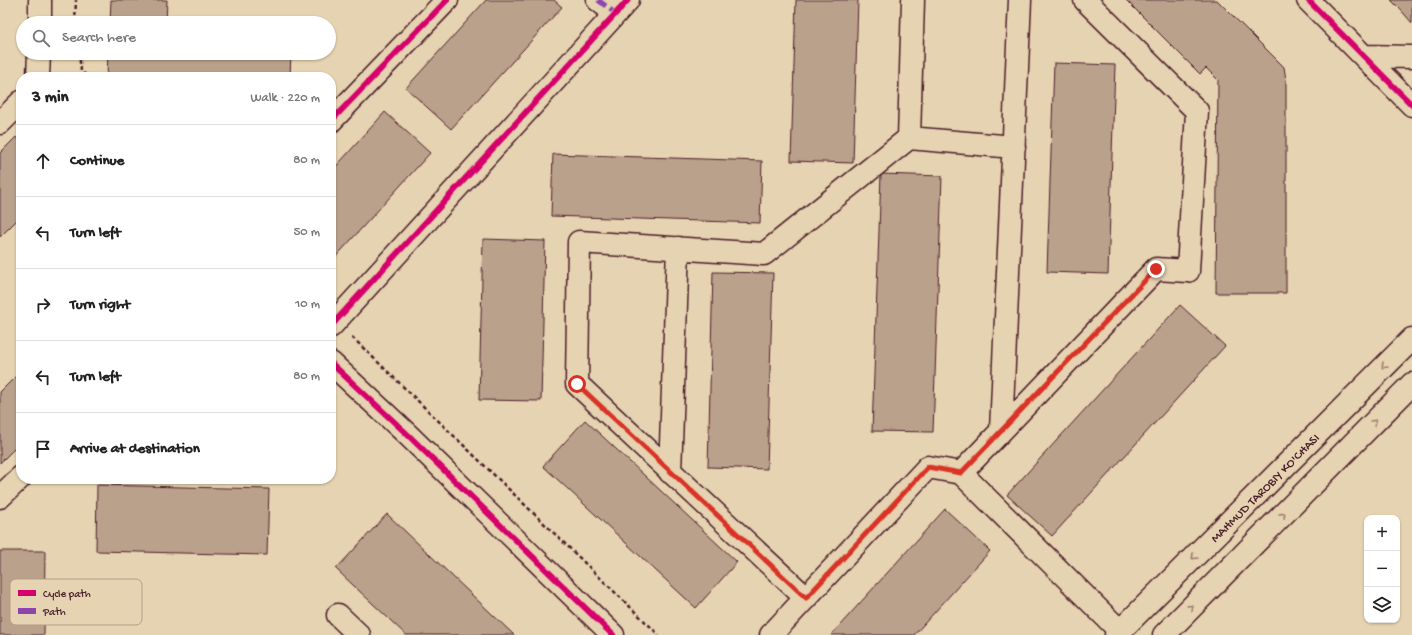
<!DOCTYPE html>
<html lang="en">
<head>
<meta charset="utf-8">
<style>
  :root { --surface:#fff; --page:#f2f2f2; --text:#222; --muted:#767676; --line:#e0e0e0 }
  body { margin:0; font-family:"Gochi Hand",sans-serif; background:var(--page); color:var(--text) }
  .controls { position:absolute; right:12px; bottom:12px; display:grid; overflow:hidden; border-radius:8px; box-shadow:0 1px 3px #0004 }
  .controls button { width:36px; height:36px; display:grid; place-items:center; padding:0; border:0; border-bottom:1px solid var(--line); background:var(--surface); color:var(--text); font:20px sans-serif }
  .stop { position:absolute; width:12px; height:12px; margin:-9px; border:3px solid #d93025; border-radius:50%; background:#fff }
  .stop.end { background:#d93025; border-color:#fff; box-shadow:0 1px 4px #0008 }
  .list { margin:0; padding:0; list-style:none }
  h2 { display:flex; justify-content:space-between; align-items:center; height:52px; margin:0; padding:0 16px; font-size:17px }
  h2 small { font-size:13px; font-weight:400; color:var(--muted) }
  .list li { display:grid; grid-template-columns:26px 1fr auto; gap:12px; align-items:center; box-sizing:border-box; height:72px; padding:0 16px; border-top:1px solid var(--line) }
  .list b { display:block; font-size:15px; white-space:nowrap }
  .list em { font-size:13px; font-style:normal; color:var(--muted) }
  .icon { flex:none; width:22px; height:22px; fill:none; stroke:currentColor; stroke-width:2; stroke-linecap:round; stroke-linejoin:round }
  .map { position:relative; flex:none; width:1412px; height:635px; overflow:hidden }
  .search { position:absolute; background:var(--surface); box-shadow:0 1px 3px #0004; left:16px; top:16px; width:320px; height:44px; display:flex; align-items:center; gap:10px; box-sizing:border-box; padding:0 14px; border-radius:22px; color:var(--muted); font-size:15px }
  .panel { position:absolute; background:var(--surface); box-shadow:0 1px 3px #0004; left:16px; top:72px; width:320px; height:412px; border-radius:16px }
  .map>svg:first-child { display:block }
  .building { fill:#baa18c; stroke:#4a1f2b }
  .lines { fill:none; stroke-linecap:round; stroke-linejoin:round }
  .minor-casing { stroke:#4a1f2b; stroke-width:25 }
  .major-casing { stroke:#4a1f2b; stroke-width:25 }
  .path { stroke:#4a1f2b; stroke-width:2.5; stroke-dasharray:4 3; stroke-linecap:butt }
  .minor { stroke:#e6d3b1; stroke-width:22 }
  .major { stroke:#e6d3b1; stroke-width:22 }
  .quiet { stroke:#8e44ad; stroke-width:5; stroke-dasharray:10 5; stroke-linecap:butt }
  .cycleway-casing { stroke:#e6d3b1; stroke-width:8 }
  .cycleway { stroke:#d6006c; stroke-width:6 }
  .oneway { stroke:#98796e }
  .route { stroke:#d93025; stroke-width:5 }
  .labels { text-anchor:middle; stroke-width:3.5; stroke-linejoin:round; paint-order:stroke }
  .street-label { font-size:13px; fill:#4a1f2b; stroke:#e6d3b1 }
  .key { fill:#e6d3b1; stroke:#b79d89; stroke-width:1 }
  .key-label { font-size:11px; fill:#4a1f2b }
</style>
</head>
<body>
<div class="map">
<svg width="1412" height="635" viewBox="0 0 1412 635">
  <rect width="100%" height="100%" fill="#e6d3b1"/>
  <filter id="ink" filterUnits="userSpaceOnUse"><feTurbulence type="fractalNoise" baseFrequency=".025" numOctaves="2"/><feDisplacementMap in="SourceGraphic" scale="8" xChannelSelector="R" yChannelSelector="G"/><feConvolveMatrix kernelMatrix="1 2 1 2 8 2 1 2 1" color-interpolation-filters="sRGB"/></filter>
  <g filter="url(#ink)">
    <path class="building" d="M111,0H167L166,23H110Z
      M486,0H554L562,7L451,129L406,88Z
      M796,0H858L853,163L791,161Z
      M1126,0H1217L1284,67L1286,80V293H1216L1218,80L1206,68L1200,74Z
      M1391,0H1412V23L1400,9Z
      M108,53H291L290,77H107Z
      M1054,63L1115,65L1108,274L1047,272Z
      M385,112L430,153L331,262V172Z
      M16,137L21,142V223L18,219L0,237V153Z
      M553,154L762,161L760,223L551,216Z
      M881,174L942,176L933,432L872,431Z
      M483,239L545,241L541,401L479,400Z
      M713,272L773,273L767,469L708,467Z
      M1180,305L1225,346L1052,536L1007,495Z
      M21,371V442L0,463V392Z
      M585,420L737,562L696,608L543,466Z
      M97,485L269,489L267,555L96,551Z
      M945,509L990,551L914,635H831Z
      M387,514L514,635H406L336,569Z
      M0,551H45L44,635H0Z"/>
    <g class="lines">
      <g class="minor-casing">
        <path id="minor" d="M598,0L615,13
          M1308,0L1412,105
          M40,23V0
          M1364,56L1412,57
          M38,77L39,53
          M331,121L447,0
          M0,123L21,102
          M909,138L913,0
          M331,326L628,0
          M331,363L407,434L613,635
          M1001,431L1020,0
          M670,472L678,248
          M961,473L1120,631
          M0,497L21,477
          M806,598L577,384L579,242L764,254L909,138L1014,147
          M338,615L359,635
          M771,635L928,467L961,473L1156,269L1188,271L1197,111L1085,0"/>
      </g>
      <g class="major-casing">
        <path id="major" d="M1116,635L1412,339
          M1164,635L1412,384"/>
      </g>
      <path class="path" d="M75,23L76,0
        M79,53L81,71L88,77
        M352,337L659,635"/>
      <use href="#minor" class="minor"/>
      <use href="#major" class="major"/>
      <path class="quiet" d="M598,0L615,13"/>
      <g class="cycleway-casing">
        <path id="cycleway" d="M1308,0L1412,105
          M331,121L447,0
          M331,326L628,0
          M331,363L407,434L613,635"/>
      </g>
      <use href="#cycleway" class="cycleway"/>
    </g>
    <defs><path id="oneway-chevron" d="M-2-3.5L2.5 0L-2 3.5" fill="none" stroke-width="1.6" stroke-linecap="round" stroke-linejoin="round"/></defs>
    <g class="oneway">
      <use href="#oneway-chevron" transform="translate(1384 366) rotate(135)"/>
      <use href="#oneway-chevron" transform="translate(1374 422) rotate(-45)"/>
      <use href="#oneway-chevron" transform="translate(1283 515) rotate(-45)"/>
      <use href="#oneway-chevron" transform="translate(1194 557) rotate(135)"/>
      <use href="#oneway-chevron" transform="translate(1191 607) rotate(-45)"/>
    </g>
  </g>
  <g class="lines" filter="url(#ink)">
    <path class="route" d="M577,384L806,598L928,467L961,473L1156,269"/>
  </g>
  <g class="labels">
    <g class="street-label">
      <text transform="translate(1264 487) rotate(-45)" y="5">MAHMUD TAROBIY KO'CHASI</text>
    </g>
  </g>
  <rect x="10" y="579" width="132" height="46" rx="6" class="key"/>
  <rect x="18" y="590" width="18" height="6" fill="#d6006c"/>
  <rect x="18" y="608" width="18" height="6" fill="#8e44ad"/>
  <g class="key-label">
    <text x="43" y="597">Cycle path</text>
    <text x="43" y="615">Path</text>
  </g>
</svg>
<div class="controls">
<button>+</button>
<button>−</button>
<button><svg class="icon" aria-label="layers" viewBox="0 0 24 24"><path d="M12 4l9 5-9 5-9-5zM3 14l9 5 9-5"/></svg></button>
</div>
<div class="stop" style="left:577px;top:384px"></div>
<div class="stop end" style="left:1156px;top:269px"></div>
<div class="search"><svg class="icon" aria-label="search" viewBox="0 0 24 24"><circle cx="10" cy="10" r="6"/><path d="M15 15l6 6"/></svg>Search here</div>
<section class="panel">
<h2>3 min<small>Walk · 220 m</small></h2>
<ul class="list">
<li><svg class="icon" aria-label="ahead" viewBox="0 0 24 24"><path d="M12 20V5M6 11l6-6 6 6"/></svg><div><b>Continue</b></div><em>80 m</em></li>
<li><svg class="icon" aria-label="left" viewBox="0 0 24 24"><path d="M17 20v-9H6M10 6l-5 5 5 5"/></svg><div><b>Turn left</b></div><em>50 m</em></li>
<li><svg class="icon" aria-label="right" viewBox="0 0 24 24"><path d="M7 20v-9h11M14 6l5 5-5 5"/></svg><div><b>Turn right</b></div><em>10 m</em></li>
<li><svg class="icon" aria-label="left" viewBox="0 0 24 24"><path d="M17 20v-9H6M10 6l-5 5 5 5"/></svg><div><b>Turn left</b></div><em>80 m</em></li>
<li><svg class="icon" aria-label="arrive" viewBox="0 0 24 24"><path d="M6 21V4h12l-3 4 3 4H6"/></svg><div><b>Arrive at destination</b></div></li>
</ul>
</section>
</div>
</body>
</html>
